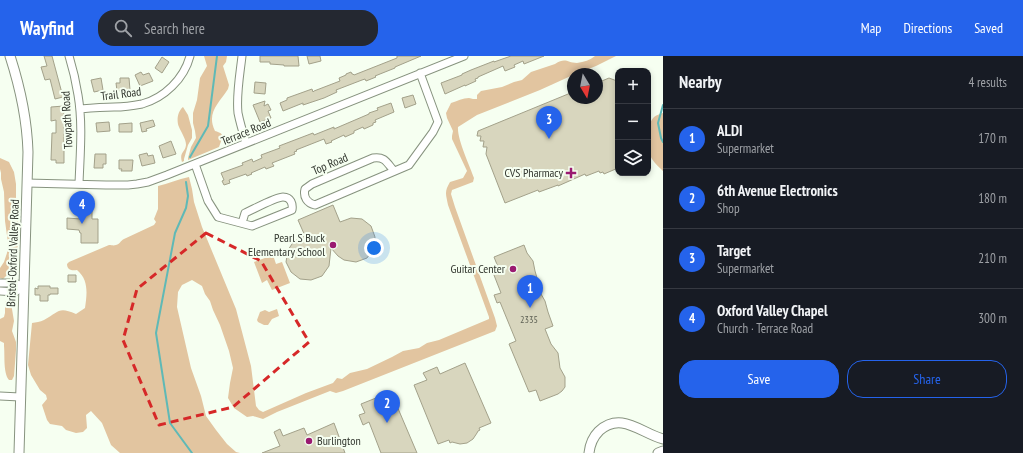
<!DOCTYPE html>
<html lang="en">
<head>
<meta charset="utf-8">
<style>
  :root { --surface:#171b24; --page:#242831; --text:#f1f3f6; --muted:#9ea1a6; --line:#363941; --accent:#2563eb }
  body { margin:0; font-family:"PT Sans Narrow",sans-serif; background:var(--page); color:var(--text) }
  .controls { position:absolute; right:12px; top:12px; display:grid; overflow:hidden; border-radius:8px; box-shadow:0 2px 6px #0003 }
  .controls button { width:36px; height:36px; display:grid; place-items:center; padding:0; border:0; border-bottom:1px solid var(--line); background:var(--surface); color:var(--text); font:20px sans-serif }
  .compass { position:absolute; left:567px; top:12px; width:36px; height:36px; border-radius:50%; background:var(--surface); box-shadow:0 2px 6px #0003; rotate:170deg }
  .you { position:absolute; left:374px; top:192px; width:14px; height:14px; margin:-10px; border:3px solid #fff; border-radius:50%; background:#1a73e8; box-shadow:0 0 0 6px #1a73e833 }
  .badge { display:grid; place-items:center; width:26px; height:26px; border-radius:50%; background:var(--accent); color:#fff; font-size:13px; font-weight:700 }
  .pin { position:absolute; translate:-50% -33px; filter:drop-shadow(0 1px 2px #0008) }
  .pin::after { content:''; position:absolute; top:21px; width:14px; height:12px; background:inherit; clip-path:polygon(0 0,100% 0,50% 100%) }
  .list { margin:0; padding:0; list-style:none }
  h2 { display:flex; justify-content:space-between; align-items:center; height:52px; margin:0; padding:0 16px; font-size:17px }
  h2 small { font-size:13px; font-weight:400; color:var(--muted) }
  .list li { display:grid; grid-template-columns:26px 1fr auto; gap:12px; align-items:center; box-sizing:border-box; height:60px; padding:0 16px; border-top:1px solid var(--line) }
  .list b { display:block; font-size:15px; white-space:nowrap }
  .list p { margin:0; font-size:13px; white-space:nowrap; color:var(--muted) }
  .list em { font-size:13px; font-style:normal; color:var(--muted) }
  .actions { display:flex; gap:8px; padding:12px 16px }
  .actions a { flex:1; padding:9px 0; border:1px solid var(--accent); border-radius:16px; text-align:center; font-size:14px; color:var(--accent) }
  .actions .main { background:var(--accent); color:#fff }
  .icon { flex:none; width:22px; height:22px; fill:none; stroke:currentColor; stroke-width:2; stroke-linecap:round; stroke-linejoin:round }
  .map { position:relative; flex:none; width:663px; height:397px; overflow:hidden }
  header { display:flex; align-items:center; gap:24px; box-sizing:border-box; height:56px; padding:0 20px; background:var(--accent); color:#fff }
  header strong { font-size:19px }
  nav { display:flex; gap:22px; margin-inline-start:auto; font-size:14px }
  .search { width:280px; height:36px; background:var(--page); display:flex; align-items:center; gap:10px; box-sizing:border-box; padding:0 14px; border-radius:16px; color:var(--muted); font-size:15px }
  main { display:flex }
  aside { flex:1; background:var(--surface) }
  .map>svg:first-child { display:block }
  .green { fill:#e2c5a0 }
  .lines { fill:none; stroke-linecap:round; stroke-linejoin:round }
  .stream { stroke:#5fb9b6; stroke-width:2 }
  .building { fill:#d8d6be; stroke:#a3a18a }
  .minor-casing { stroke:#87937f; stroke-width:9 }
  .major-casing { stroke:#87937f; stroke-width:11 }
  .minor { stroke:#fff; stroke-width:7 }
  .major { stroke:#fff; stroke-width:9 }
  .marked { fill:none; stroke:#d62828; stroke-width:3; stroke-dasharray:8 5; stroke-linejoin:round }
  .poi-dot { fill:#9a1a71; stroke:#f6fff1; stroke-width:1.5 }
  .labels { text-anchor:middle; stroke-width:4; stroke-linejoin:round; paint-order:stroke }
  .number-label { font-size:10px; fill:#5b5e52 }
  .street-label { font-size:12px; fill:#31362e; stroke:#f6fff1 }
  .poi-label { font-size:12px; fill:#31362e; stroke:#f6fff1; text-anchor:end }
</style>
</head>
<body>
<header>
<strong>Wayfind</strong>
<div class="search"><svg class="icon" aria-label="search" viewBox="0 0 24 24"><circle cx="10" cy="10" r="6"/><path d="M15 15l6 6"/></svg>Search here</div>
<nav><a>Map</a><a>Directions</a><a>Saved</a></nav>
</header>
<main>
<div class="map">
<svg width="663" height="397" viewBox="0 0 663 397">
  <rect width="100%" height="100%" fill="#f6fff1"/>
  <path class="green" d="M204,0H227L226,6L223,10L229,29L228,33C219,47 206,57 215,75C226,78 222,81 219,91L188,104V102L191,91L196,82L195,75L193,67V57L197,44L200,22L207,10Z
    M595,0H616L596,10L576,18H573V19L540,34L477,59L458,71C457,83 470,110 474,122L473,126L452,134L451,138L455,151L495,262L497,270L495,275L343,335L336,337L330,335L277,356L263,363L253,360L247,361L234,352L228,342L230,327L233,312L229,295L220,269L213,254L210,245L205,238L202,230L192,224L182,229L178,236L177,251L191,312L201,340L206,360L216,374L227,388L236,396L240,397H120L111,389L102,367L91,355L86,359L87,372L83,376L76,377L66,374L62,370L50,368L47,364L42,349L47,343L46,339L40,334L31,319L28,309L32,267C36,266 40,266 44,264C59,256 58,250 76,258L85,252C87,238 89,224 77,214C72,215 67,214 67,208L69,206L109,189C112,189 113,190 116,189C120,188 120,185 124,183C134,178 144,174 154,169L156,166L154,163L158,153V130C168,128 178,123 189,121L192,133L194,146L202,171L236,253L251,310L256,350L259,354L263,356L306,337L333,327L337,322L342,323L350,317L367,313L392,301L403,295L419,292L427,287L439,284L489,263V261L448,149C446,138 444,136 450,126L463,122L467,115L452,83V80L453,75L447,62L446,57L451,47C457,45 463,42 469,42C472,43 474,43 477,43V39L481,35L502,31L514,26L522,24L531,16L555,8C566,1 567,7 577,7C584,6 590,4 595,0Z
    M183,51L188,59L192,74V82L188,89L184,103V105L182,106C179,96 185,97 186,89C186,83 181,76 179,71C176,64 178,55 183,51Z
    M663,57V115C660,112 655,108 652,103C646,93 645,70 654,61C656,59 660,58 663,57Z
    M0,102L9,106L14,116L16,128V149L18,162V188L15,206L12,214L3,223L0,222V212L4,206L7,197L8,187L5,165L4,136L1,123V117L0,113Z
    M273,199L276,208L282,206L290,227L272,234L267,224L262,227L254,206Z
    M6,245L10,246L11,247L14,265L12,275L16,286V294L14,320L12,324H9C3,317 5,299 4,290V287L0,285V263L4,261L5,257V246Z
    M277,253L279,260L272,263L268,269H264L258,266L257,264L260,256L265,254L269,256Z"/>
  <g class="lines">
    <path class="stream" d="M663,49L658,67L661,82L663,86
      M190,101L208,70L217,0
      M186,126L188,140L186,152L175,177L156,277L170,367L192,397"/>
  </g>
  <path class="building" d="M44,0H52L63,41L55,43L50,23L45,24L41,11L47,10Z
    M260,0H298L299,10H284V9L270,8V6H260Z
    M307,0H320L321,5L309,8Z
    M397,0H421L395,11V12L375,20L376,21L366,25L365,23L362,24L336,34L337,36L324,42L303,49V47L283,55L280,47L287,44V42L312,33L313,36L314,35L340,25L339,22L346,19V18L351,16L352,18H353L354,19L397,2Z
    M511,0H544L524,8L523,5L514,9L515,11L505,15L503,10L478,21V22L475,23L476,25L465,30V29L445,38L441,27L462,19V18L471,14L494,5V6Z
    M162,1L169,6L162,17L155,12Z
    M141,16L143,19L149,17L153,25L140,30L135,19Z
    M101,22L103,34L94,36L91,24Z
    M120,22H129L130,34L117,35L116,27H120Z
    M609,22L617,25L618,28V112L604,118L603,116L600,117L599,115L586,120L585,118L558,130V129L539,136L538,134L505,147L486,98L487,91H483L484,85H480L481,80H477L478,75L573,36V42H597V27Z
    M255,26L266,27L265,38L254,37Z
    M413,39L416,48L405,52L402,42Z
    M265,45L264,50L268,48L271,54L268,55L271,62L260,66L253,49Z
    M391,47L394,56L375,64L376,66L373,67V69L364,73L363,71L354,75V77L345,81L344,79L331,85L332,86L326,88L324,83L296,94L297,95L294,96L295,98L272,107L274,110L266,113L265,111L251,117L252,118L247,120L246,118L229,124L230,127L224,129L222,125L224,124L221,117L243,109L242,107L252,103L253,106L262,102L261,99L280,92L279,90L313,77L314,79L334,71V73L369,58V57L378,54L377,52Z
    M64,50V107H56V104H51L52,77H56V64L51,65V51Z
    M153,64L155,70L146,73L147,75L142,76L140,67Z
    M109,66L110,75L97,76L96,67Z
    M132,67V76H119V68Z
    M171,85L176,98L163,102L159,90Z
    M147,97L148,100L153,99L155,107L142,110L139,99Z
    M95,98H106V108H103V112H94Z
    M119,104H133L132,115H121L122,113H119Z
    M333,149L340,166L351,162L362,163L371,170L375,181L374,192L367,202L356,206L344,204L338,200L331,192L329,210L322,220L311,224L300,223L291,216L286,206L288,194L294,185L305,180L298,164Z
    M81,151L92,152V163H98V187H81V177H80L79,174L67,173V162L81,163Z
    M524,189L527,197L533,205L535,215L537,222L535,223L541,238L545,245L548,256L553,270L545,273L551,288L558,297L560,312L565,321V331L562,335L558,338L540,345L536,334L529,336L509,288L516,285L500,246L497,247L494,239L501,237L492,214L498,211L494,201Z
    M68,219H76V226H68Z
    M38,230H50V232H58V238H50V239H48V245H40V239H35V232L38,233Z
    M465,307L491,367L479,372L480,374L478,375L477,377L473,383L467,387L460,388L452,386L450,387L449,384L438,388L414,329L427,324L423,317L437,311L440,318Z
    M391,336L417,397H381L369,366L363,369L359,359L365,357L361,348Z
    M334,367L345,397H262L280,390L274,376L280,373L283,380L304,372L307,379Z"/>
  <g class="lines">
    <g class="minor-casing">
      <path id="minor" d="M69,0C73,13 76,26 78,39C83,68 80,99 79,128
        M242,0C240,18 236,39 238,57C240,67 243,77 246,87
        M80,53C91,52 103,51 114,51C123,51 132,50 142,48C164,42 184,23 190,0
        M195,108L208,145L218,161L252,170L292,154C293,148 291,141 283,141C276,141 254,153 245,157L242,167
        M394,115C387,107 385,100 373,102L312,128L305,133C303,141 307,147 315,149L409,109L433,76L438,66L420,17
        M27,127L106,129H128L137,128L148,126L167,119L464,0
        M0,227H14L24,230
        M0,235L15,236L24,230
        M0,340L20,341"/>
    </g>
    <g class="major-casing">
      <path id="major" d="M10,0C20,31 27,63 28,96L19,397
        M589,397C590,388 593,381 599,375C621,355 641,377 663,383
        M658,397L663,395"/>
    </g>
    <use href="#minor" class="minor"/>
    <use href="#major" class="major"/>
  </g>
  <path class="marked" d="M206,177L261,205L309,286L233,351L159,369L123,284L137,233Z"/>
  <g class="poi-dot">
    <path d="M569 111h4v4h4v4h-4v4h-4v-4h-4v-4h4z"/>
    <circle cx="333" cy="189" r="4"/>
    <circle cx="513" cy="213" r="4"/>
    <circle cx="309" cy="385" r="4"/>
  </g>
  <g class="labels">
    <g class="number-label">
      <text x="529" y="267">2335</text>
    </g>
    <g class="street-label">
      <text transform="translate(121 38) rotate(-7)" y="4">Trail Road</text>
      <text transform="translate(67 64) rotate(-93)" y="4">Towpath Road</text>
      <text transform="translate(246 76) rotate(-22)" y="4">Terrace Road</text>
      <text transform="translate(330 108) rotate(-23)" y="4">Top Road</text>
      <text transform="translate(13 197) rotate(-88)" y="4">Bristol-Oxford Valley Road</text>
    </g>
    <g class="poi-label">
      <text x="563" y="121">CVS Pharmacy</text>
      <text x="325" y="186">Pearl S Buck<tspan x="325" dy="14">Elementary School</tspan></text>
      <text x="505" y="217">Guitar Center</text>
      <text x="317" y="389" text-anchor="start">Burlington</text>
    </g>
  </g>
</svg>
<div class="controls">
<button>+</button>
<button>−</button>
<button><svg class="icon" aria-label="layers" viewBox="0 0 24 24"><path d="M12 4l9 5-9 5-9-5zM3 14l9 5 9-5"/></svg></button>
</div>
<svg class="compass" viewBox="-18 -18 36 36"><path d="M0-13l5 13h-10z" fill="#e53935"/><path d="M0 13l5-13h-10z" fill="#9ea1a6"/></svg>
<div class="you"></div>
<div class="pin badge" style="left:530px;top:252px">1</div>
<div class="pin badge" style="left:387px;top:367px">2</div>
<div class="pin badge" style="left:549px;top:83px">3</div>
<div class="pin badge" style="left:82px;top:168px">4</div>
</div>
<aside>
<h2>Nearby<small>4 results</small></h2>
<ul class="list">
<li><span class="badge">1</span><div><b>ALDI</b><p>Supermarket</p></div><em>170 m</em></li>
<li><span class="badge">2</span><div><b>6th Avenue Electronics</b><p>Shop</p></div><em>180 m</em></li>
<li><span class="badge">3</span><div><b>Target</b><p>Supermarket</p></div><em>210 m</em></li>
<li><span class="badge">4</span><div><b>Oxford Valley Chapel</b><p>Church · Terrace Road</p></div><em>300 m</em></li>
</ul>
<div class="actions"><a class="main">Save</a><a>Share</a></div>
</aside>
</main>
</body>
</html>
